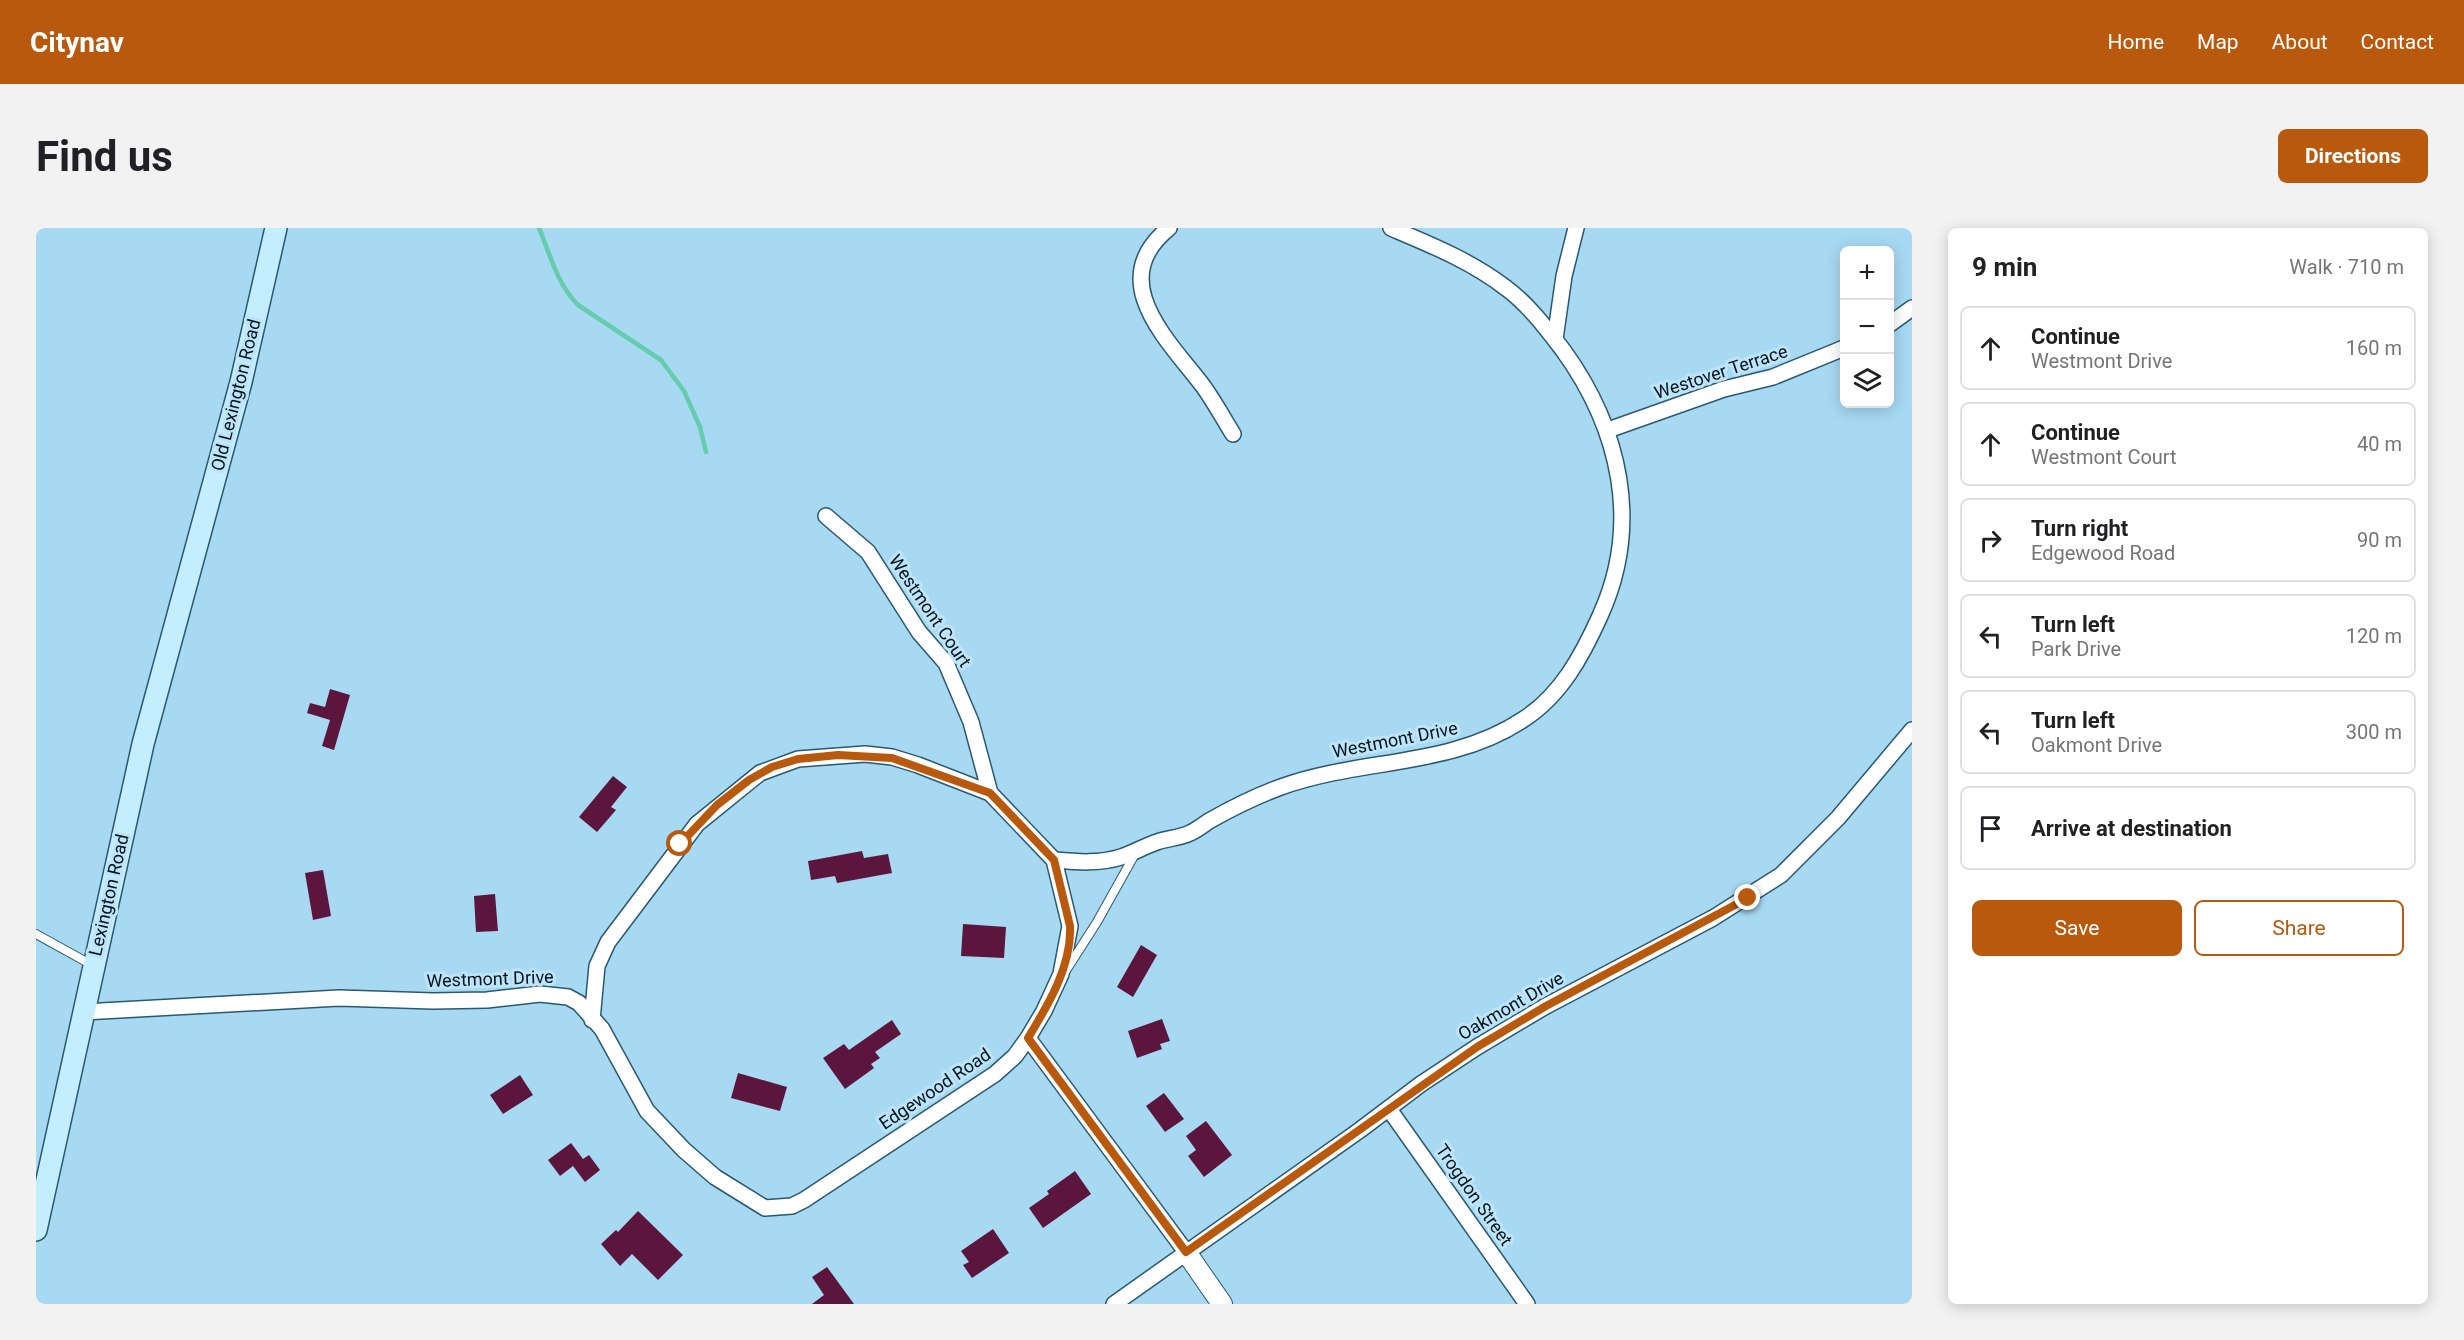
<!DOCTYPE html>
<html lang="en">
<head>
<meta charset="utf-8">
<style>
  :root { --surface:#fff; --page:#f2f2f2; --text:#202124; --muted:#757577; --line:#e0e0e0; --accent:#b8590e }
  body { margin:0; font-family:Roboto,sans-serif; background:var(--page); color:var(--text) }
  .controls { position:absolute; right:18px; top:18px; display:grid; overflow:hidden; border-radius:9px; box-shadow:0 3px 15px #0003 }
  .controls button { width:54px; height:54px; display:grid; place-items:center; padding:0; border:0; border-bottom:2px solid var(--line); background:var(--surface); color:var(--text); font:30px sans-serif }
  .stop { position:absolute; width:18px; height:18px; margin:-14px; border:4px solid #b8590e; border-radius:50%; background:#fff }
  .stop.end { background:#b8590e; border-color:#fff; box-shadow:0 2px 6px #0008 }
  .list { margin:0; padding:0; list-style:none }
  h2 { display:flex; justify-content:space-between; align-items:center; height:78px; margin:0; padding:0 24px; font-size:26px }
  h2 small { font-size:20px; font-weight:400; color:var(--muted) }
  .list li { display:grid; grid-template-columns:39px 1fr auto; gap:18px; align-items:center; box-sizing:border-box; height:84px; margin:0 12px 12px; padding:0 12px; border:2px solid var(--line); border-radius:9px }
  .list b { display:block; font-size:22px; white-space:nowrap }
  .list p { margin:0; font-size:20px; white-space:nowrap; color:var(--muted) }
  .list em { font-size:20px; font-style:normal; color:var(--muted) }
  .actions { display:flex; gap:12px; padding:18px 24px }
  .actions a { flex:1; padding:14px 0; border:2px solid var(--accent); border-radius:9px; text-align:center; font-size:21px; color:var(--accent) }
  .actions .main { background:var(--accent); color:#fff }
  .icon { flex:none; width:33px; height:33px; fill:none; stroke:currentColor; stroke-width:2; stroke-linecap:round; stroke-linejoin:round }
  .map { position:relative; flex:none; width:1876px; height:1076px; overflow:hidden; border-radius:9px }
  header { display:flex; align-items:center; gap:36px; box-sizing:border-box; height:84px; padding:0 30px; background:var(--accent); color:#fff }
  header strong { font-size:28px }
  nav { display:flex; gap:33px; margin-inline-start:auto; font-size:21px }
  .intro { display:flex; align-items:center; justify-content:space-between; box-sizing:border-box; height:144px; padding:0 36px }
  h1 { margin:0; font-size:42px }
  .button { padding:15px 27px; border-radius:9px; background:var(--accent); color:#fff; font-size:21px; font-weight:700 }
  main { display:flex; gap:36px; padding:0 36px }
  aside { flex:1; background:var(--surface); border-radius:9px; box-shadow:0 3px 15px #0003 }
  .map>svg:first-child { display:block }
  .lines { fill:none; stroke-linecap:round; stroke-linejoin:round }
  .stream { stroke:#65cdad; stroke-width:4.5 }
  .building { fill:#5c163d }
  .service-casing { stroke:#2a596f; stroke-width:10 }
  .minor-casing { stroke:#2a596f; stroke-width:18 }
  .tertiary-casing { stroke:#2a596f; stroke-width:22 }
  .secondary-casing { stroke:#2a596f; stroke-width:24 }
  .service { stroke:#fff; stroke-width:8 }
  .minor { stroke:#fff; stroke-width:15 }
  .tertiary { stroke:#fff; stroke-width:20 }
  .secondary { stroke:#c4edfe; stroke-width:21 }
  .route { stroke:#b8590e; stroke-width:8 }
  .labels { text-anchor:middle; stroke-width:6; stroke-linejoin:round; paint-order:stroke }
  .street-label { font-size:18px; fill:#03151e; stroke:#bde4f9 }
</style>
</head>
<body>
<header>
<strong>Citynav</strong>
<nav><a>Home</a><a>Map</a><a>About</a><a>Contact</a></nav>
</header>
<div class="intro"><h1>Find us</h1><a class="button">Directions</a></div>
<main>
<div class="map">
<svg width="1876" height="1076" viewBox="0 0 1876 1076">
  <rect width="100%" height="100%" fill="#a7d9f3"/>
  <g class="lines">
    <path class="stream" d="M503,0C515,28 520,54 542,77L625,132L648,163L664,199L670,224"/>
  </g>
  <path class="building" d="M294,461L314,467L298,522L286,518L294,492L271,485L274,475L289,479Z
    M577,548L591,559L575,579L580,582L561,604L543,589Z
    M826,623L828,630L852,626L856,645L801,655L799,648L775,652L772,633Z
    M287,642L295,688L277,692L269,645Z
    M459,666L462,703L440,704L438,668Z
    M927,696L970,699L968,730L925,728Z
    M1105,717L1121,727L1097,769L1081,759Z
    M1126,791L1134,813L1124,816L1126,821L1101,830L1092,803Z
    M856,792L865,806L839,824L844,830L835,836L838,840L809,861L787,830L808,816L813,822Z
    M702,845L751,859L744,883L695,870Z
    M484,847L497,867L467,886L454,867Z
    M1128,865L1148,891L1129,904L1110,878Z
    M1170,893L1196,927L1168,949L1152,928L1160,922L1150,908Z
    M535,915L547,931L553,927L564,942L549,954L537,938L524,948L512,932Z
    M1039,943L1055,966L1007,1000L993,980L1013,966L1011,963Z
    M602,983L647,1027L622,1052L596,1026L584,1038L565,1016L580,1002L582,1004Z
    M957,1001L973,1025L936,1050L927,1037L933,1034L925,1023Z
    M791,1039L818,1076H776L788,1067L776,1049Z"/>
  <g class="lines">
    <g class="service-casing">
      <path id="service" d="M0,706L56,737
        M1029,744L1061,694L1099,626"/>
    </g>
    <g class="minor-casing">
      <path id="minor" d="M1133,0C1068,53 1132,112 1167,158C1178,173 1187,190 1197,206
        M1854,96L1876,80
        M1519,111L1528,48L1540,0
        M1572,202L1688,161L1737,149L1808,120
        M1018,632C1041,634 1063,636 1085,629C1097,625 1109,618 1121,614C1132,610 1144,610 1154,605C1161,602 1167,597 1173,593C1196,580 1220,568 1245,559C1324,530 1415,540 1488,491C1525,467 1546,428 1564,388C1606,296 1584,201 1527,122C1510,100 1492,76 1470,60C1435,33 1395,17 1355,0
        M47,784L303,770L397,773L451,772L504,766L532,769L543,775L566,801L611,883L648,922L679,949L729,980L756,978L768,972L959,846L979,828L992,810L1008,783L1025,746L1034,698L1018,632L954,565L935,494L910,435L883,404L832,324L790,288
        M556,792L561,738L572,714L661,596L724,545L762,531L829,526L856,529L882,537L954,565
        M992,810L1150,1024
        M1353,881L1491,1076
        M1078,1076L1324,902L1385,856L1441,819L1510,778L1677,690L1745,647L1802,590L1876,502"/>
    </g>
    <g class="tertiary-casing">
      <path id="tertiary" d="M1150,1024L1186,1076"/>
    </g>
    <g class="secondary-casing">
      <path id="secondary" d="M0,1002L107,516L205,154L240,0"/>
    </g>
    <use href="#service" class="service"/>
    <use href="#minor" class="minor"/>
    <use href="#tertiary" class="tertiary"/>
    <use href="#secondary" class="secondary"/>
  </g>
  <g class="lines">
    <path class="route" d="M644,616L681,577L713,552L736,539L762,531L802,527L856,530L954,565L1018,632L1034,698C1036,738 1012,777 992,810L1150,1024L1441,819L1510,778L1712,670"/>
  </g>
  <g class="labels">
    <g class="street-label">
      <text transform="translate(1685 144) rotate(-18)" y="6">Westover Terrace</text>
      <text transform="translate(200 167) rotate(-76)" y="6">Old Lexington Road</text>
      <text transform="translate(894 383) rotate(56)" y="6">Westmont Court</text>
      <text transform="translate(1359 512) rotate(-11)" y="6">Westmont Drive</text>
      <text transform="translate(73 667) rotate(-77)" y="6">Lexington Road</text>
      <text transform="translate(454 751) rotate(-2)" y="6">Westmont Drive</text>
      <text transform="translate(1475 778) rotate(-30)" y="6">Oakmont Drive</text>
      <text transform="translate(899 861) rotate(-34)" y="6">Edgewood Road</text>
      <text transform="translate(1438 967) rotate(55)" y="6">Trogdon Street</text>
    </g>
  </g>
</svg>
<div class="controls">
<button>+</button>
<button>−</button>
<button><svg class="icon" aria-label="layers" viewBox="0 0 24 24"><path d="M12 4l9 5-9 5-9-5zM3 14l9 5 9-5"/></svg></button>
</div>
<div class="stop" style="left:644px;top:616px"></div>
<div class="stop end" style="left:1712px;top:670px"></div>
</div>
<aside>
<h2>9 min<small>Walk · 710 m</small></h2>
<ul class="list">
<li><svg class="icon" aria-label="ahead" viewBox="0 0 24 24"><path d="M12 20V5M6 11l6-6 6 6"/></svg><div><b>Continue</b><p>Westmont Drive</p></div><em>160 m</em></li>
<li><svg class="icon" aria-label="ahead" viewBox="0 0 24 24"><path d="M12 20V5M6 11l6-6 6 6"/></svg><div><b>Continue</b><p>Westmont Court</p></div><em>40 m</em></li>
<li><svg class="icon" aria-label="right" viewBox="0 0 24 24"><path d="M7 20v-9h11M14 6l5 5-5 5"/></svg><div><b>Turn right</b><p>Edgewood Road</p></div><em>90 m</em></li>
<li><svg class="icon" aria-label="left" viewBox="0 0 24 24"><path d="M17 20v-9H6M10 6l-5 5 5 5"/></svg><div><b>Turn left</b><p>Park Drive</p></div><em>120 m</em></li>
<li><svg class="icon" aria-label="left" viewBox="0 0 24 24"><path d="M17 20v-9H6M10 6l-5 5 5 5"/></svg><div><b>Turn left</b><p>Oakmont Drive</p></div><em>300 m</em></li>
<li><svg class="icon" aria-label="arrive" viewBox="0 0 24 24"><path d="M6 21V4h12l-3 4 3 4H6"/></svg><div><b>Arrive at destination</b></div></li>
</ul>
<div class="actions"><a class="main">Save</a><a>Share</a></div>
</aside>
</main>
</body>
</html>
